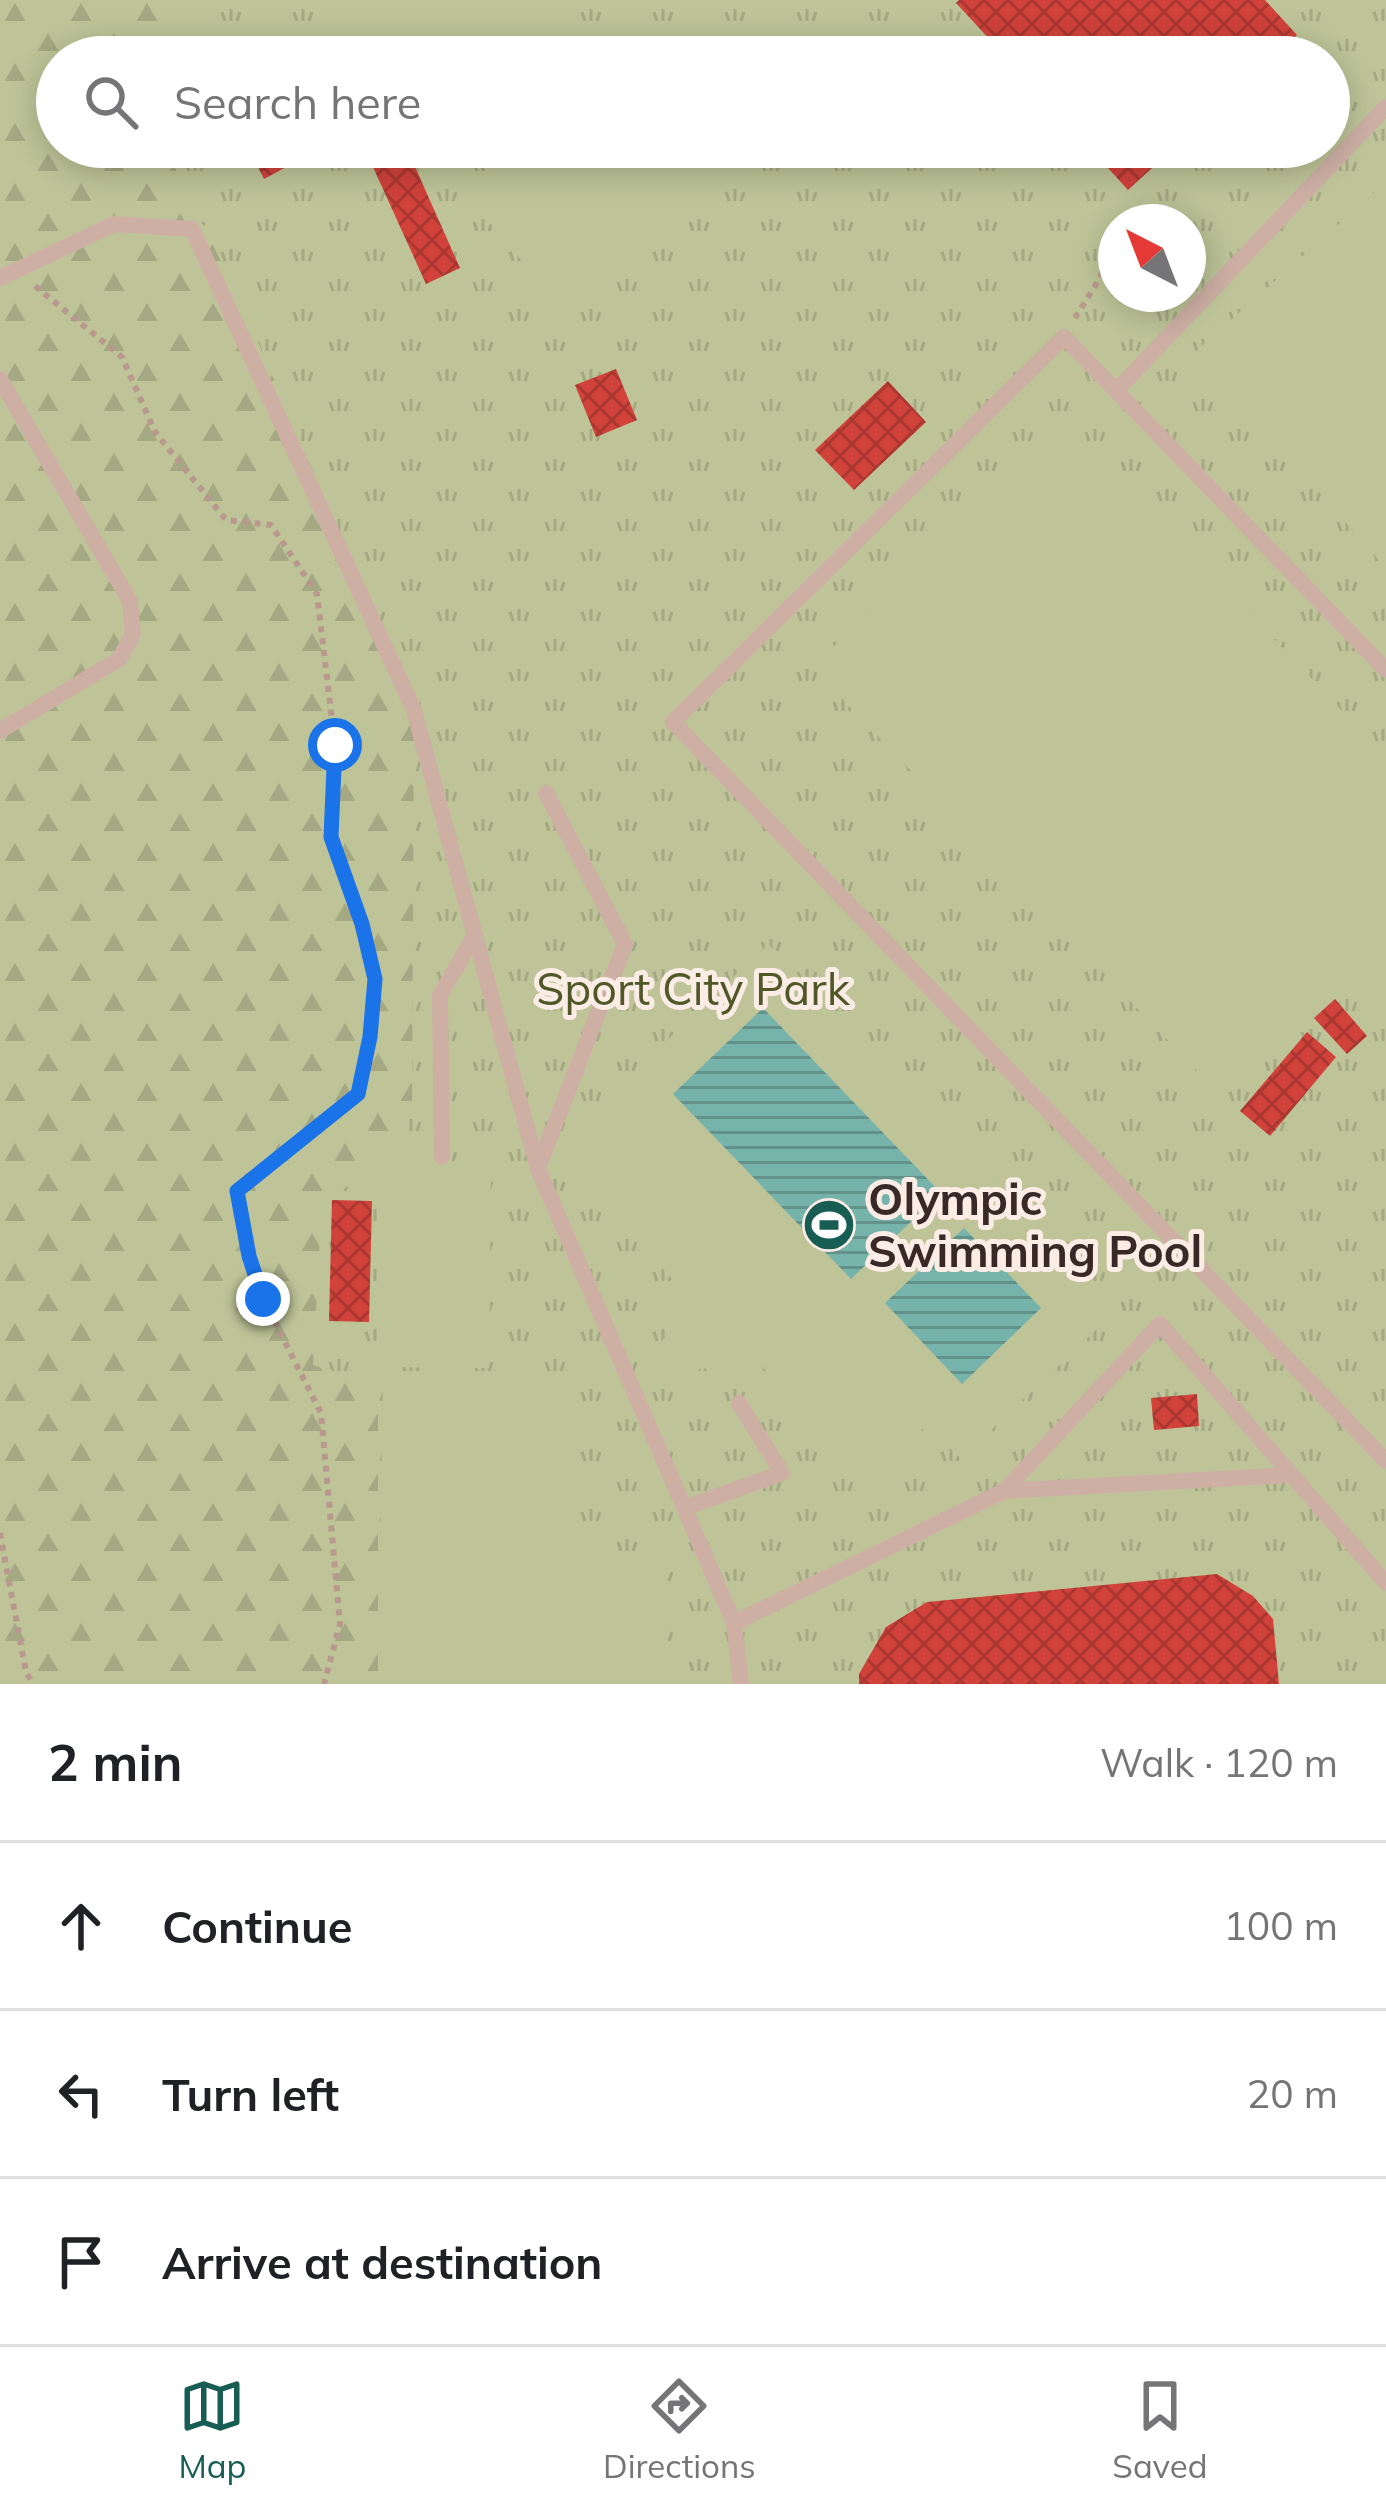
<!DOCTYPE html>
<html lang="en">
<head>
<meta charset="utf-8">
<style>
  :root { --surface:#fff; --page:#f6f6f6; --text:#202124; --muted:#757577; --line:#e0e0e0; --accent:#185d54 }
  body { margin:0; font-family:Mulish,sans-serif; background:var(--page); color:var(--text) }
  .compass { position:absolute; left:1098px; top:204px; width:108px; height:108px; border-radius:50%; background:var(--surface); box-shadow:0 6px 30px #0003; rotate:318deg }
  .stop { position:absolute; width:36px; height:36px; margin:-27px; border:9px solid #1a73e8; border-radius:50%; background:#fff }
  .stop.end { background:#1a73e8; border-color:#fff; box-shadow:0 3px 12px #0008 }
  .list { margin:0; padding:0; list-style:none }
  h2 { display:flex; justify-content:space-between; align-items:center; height:156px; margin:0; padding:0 48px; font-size:51px }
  h2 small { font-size:39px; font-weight:400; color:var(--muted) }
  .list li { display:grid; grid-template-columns:78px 1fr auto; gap:36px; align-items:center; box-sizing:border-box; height:168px; padding:0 48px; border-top:3px solid var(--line) }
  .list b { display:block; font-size:45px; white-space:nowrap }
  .list em { font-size:39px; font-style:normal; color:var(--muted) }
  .icon { flex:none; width:66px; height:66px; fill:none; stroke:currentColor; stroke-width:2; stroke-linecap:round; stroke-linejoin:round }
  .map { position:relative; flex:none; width:1386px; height:1684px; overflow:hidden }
  .search { position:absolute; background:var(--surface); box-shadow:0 6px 30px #0003; left:36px; right:36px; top:36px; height:132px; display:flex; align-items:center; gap:30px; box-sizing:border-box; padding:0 42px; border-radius:66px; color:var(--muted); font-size:45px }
  .sheet { height:660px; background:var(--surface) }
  nav { display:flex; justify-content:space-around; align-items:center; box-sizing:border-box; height:168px; border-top:3px solid var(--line); background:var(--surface); font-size:33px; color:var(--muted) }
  nav a { display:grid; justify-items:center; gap:6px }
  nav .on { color:var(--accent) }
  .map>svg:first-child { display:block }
  .grass { fill:url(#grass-tufts); fill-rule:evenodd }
  .forest { fill:url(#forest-firs) }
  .garden { fill:#bec498 }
  .water { fill:url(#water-rules) }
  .building { fill:url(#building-cross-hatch) }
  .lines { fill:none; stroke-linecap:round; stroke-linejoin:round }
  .path { stroke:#b9998e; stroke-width:6; stroke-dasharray:6 6; stroke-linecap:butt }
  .lane { stroke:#cdafa4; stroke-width:16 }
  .route { stroke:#1a73e8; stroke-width:15 }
  .labels { text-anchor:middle; stroke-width:10; stroke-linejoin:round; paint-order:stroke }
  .park-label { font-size:45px; fill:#505828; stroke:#fbede6 }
  .poi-label { font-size:45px; font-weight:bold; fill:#382926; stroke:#fbede6; text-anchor:start }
</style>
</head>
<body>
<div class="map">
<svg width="1386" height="1684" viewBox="0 0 1386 1684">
  <defs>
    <pattern id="grass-tufts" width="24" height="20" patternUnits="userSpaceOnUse" patternTransform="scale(3)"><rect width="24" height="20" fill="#bec498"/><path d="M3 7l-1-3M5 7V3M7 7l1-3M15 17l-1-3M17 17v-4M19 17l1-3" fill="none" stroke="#a4a883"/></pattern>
    <pattern id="forest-firs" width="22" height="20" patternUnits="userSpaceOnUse" patternTransform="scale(3)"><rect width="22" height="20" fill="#bec498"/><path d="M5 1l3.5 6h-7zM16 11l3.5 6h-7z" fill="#a4a883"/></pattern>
    <pattern id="water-rules" width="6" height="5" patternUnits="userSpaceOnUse" patternTransform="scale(3)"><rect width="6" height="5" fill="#76b3aa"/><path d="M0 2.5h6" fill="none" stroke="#62928a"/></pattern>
    <pattern id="building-cross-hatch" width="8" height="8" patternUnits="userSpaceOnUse" patternTransform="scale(3)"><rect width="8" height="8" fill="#d1423b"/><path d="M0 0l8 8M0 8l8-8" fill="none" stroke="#ab3731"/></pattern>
  </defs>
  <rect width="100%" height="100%" fill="#f4e2d9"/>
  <path class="grass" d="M0,0H1386V1684H0ZM57,57H1329V147H57ZM1116,222H1188V294H1116Z"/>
  <path class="forest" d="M0,0H191L170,57H57V147H165L244,309L414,710L412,1108L401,1156L322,1201L313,1365L378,1385V1684H0Z"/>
  <path class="garden" d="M351,0H545L590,57H395Z
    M467,147H736L555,300L473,203L496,183Z
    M1386,182V568L1195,352Z
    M1069,423L1386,757V1015L1344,972L1217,1092L812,667Z
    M768,944L1118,1309L961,1459L927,1425L870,1480L749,1353L718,1381L703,1366L682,1386L650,1352L673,1330L652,1309L677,1284L564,1166L616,1115L603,1101Z
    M379,1162L491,1163L489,1368L377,1367Z
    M383,1371L573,1373L570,1564H474L666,1567L664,1684H378Z"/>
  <path class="water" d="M763,1008L941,1193L851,1279L673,1094Z
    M964,1228L1041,1308L962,1384L885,1303Z"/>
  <path class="building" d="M959,0H1265L1297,35L1273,57H1006L956,3Z
    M258,147H323L264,179L252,155L260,151Z
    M1089,147H1175L1128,190Z
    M408,151L460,268L426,284L373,167Z
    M616,369L637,420L596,437L575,385Z
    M888,381L926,422L854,490L815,450Z
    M1335,999L1367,1036L1347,1054L1314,1018Z
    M1307,1032L1336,1057L1270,1136L1240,1111Z
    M332,1200L372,1201L369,1322L329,1321Z
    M1197,1394L1199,1426L1154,1430L1151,1398Z
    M1217,1574L1253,1596L1273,1619L1279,1684H859V1674L886,1627L927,1602Z"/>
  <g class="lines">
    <path class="path" d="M1121,222L1125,212
      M35,286L122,357L155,432L226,520L271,525L317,594L335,745L331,837L362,924L375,979L370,1037L358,1093L237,1191L249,1256L263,1299L321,1413L340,1624L324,1684
      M1075,318L1100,278L1116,236
      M0,1533L26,1672L33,1684"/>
    <path class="lane" d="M0,278L114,224L192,229L414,710L538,1169L734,1623L741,1684
      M0,379L130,601L133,635L119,659L0,731
      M1116,391L1386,107
      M1386,670L1064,337L673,722L1386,1461
      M442,1157L440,995L475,935
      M538,1168L625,944L546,793
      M1004,1491L1160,1324L1386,1583
      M684,1508L782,1473L739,1403
      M734,1623L1004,1491L1290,1475"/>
  </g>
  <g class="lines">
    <path class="route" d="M263,1299L249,1256L237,1191L358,1094L370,1037L375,979L362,924L331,837L335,745"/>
  </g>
  <defs>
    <g id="stadium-disc" transform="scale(2.7)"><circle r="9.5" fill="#185d54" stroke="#fbede6"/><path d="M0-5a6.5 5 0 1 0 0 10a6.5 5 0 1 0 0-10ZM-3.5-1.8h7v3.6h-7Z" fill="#fff"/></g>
  </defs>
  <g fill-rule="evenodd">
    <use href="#stadium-disc" x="829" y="1225"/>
  </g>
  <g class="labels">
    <g class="park-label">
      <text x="693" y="1005">Sport City Park</text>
    </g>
    <g class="poi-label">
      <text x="868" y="1215">Olympic<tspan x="868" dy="52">Swimming Pool</tspan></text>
    </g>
  </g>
</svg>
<svg class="compass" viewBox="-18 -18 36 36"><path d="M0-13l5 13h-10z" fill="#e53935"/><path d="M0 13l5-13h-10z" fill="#757577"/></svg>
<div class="stop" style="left:335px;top:745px"></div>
<div class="stop end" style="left:263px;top:1299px"></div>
<div class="search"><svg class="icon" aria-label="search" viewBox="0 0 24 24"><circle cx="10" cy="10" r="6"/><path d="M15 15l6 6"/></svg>Search here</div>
</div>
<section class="sheet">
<h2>2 min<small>Walk · 120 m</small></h2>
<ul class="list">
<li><svg class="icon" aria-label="ahead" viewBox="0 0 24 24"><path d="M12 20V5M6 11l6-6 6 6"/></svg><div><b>Continue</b></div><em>100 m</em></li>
<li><svg class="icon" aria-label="left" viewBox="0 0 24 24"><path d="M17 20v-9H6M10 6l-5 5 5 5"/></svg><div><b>Turn left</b></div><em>20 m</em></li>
<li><svg class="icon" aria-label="arrive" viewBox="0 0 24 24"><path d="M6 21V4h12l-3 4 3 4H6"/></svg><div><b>Arrive at destination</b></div></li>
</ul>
</section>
<nav>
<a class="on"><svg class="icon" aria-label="map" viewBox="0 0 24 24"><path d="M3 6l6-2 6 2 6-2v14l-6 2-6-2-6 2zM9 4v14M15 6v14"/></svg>Map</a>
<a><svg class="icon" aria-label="directions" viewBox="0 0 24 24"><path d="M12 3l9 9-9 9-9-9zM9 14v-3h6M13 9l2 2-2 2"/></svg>Directions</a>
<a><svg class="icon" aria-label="saved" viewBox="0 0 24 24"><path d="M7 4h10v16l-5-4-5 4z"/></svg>Saved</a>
</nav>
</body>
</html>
